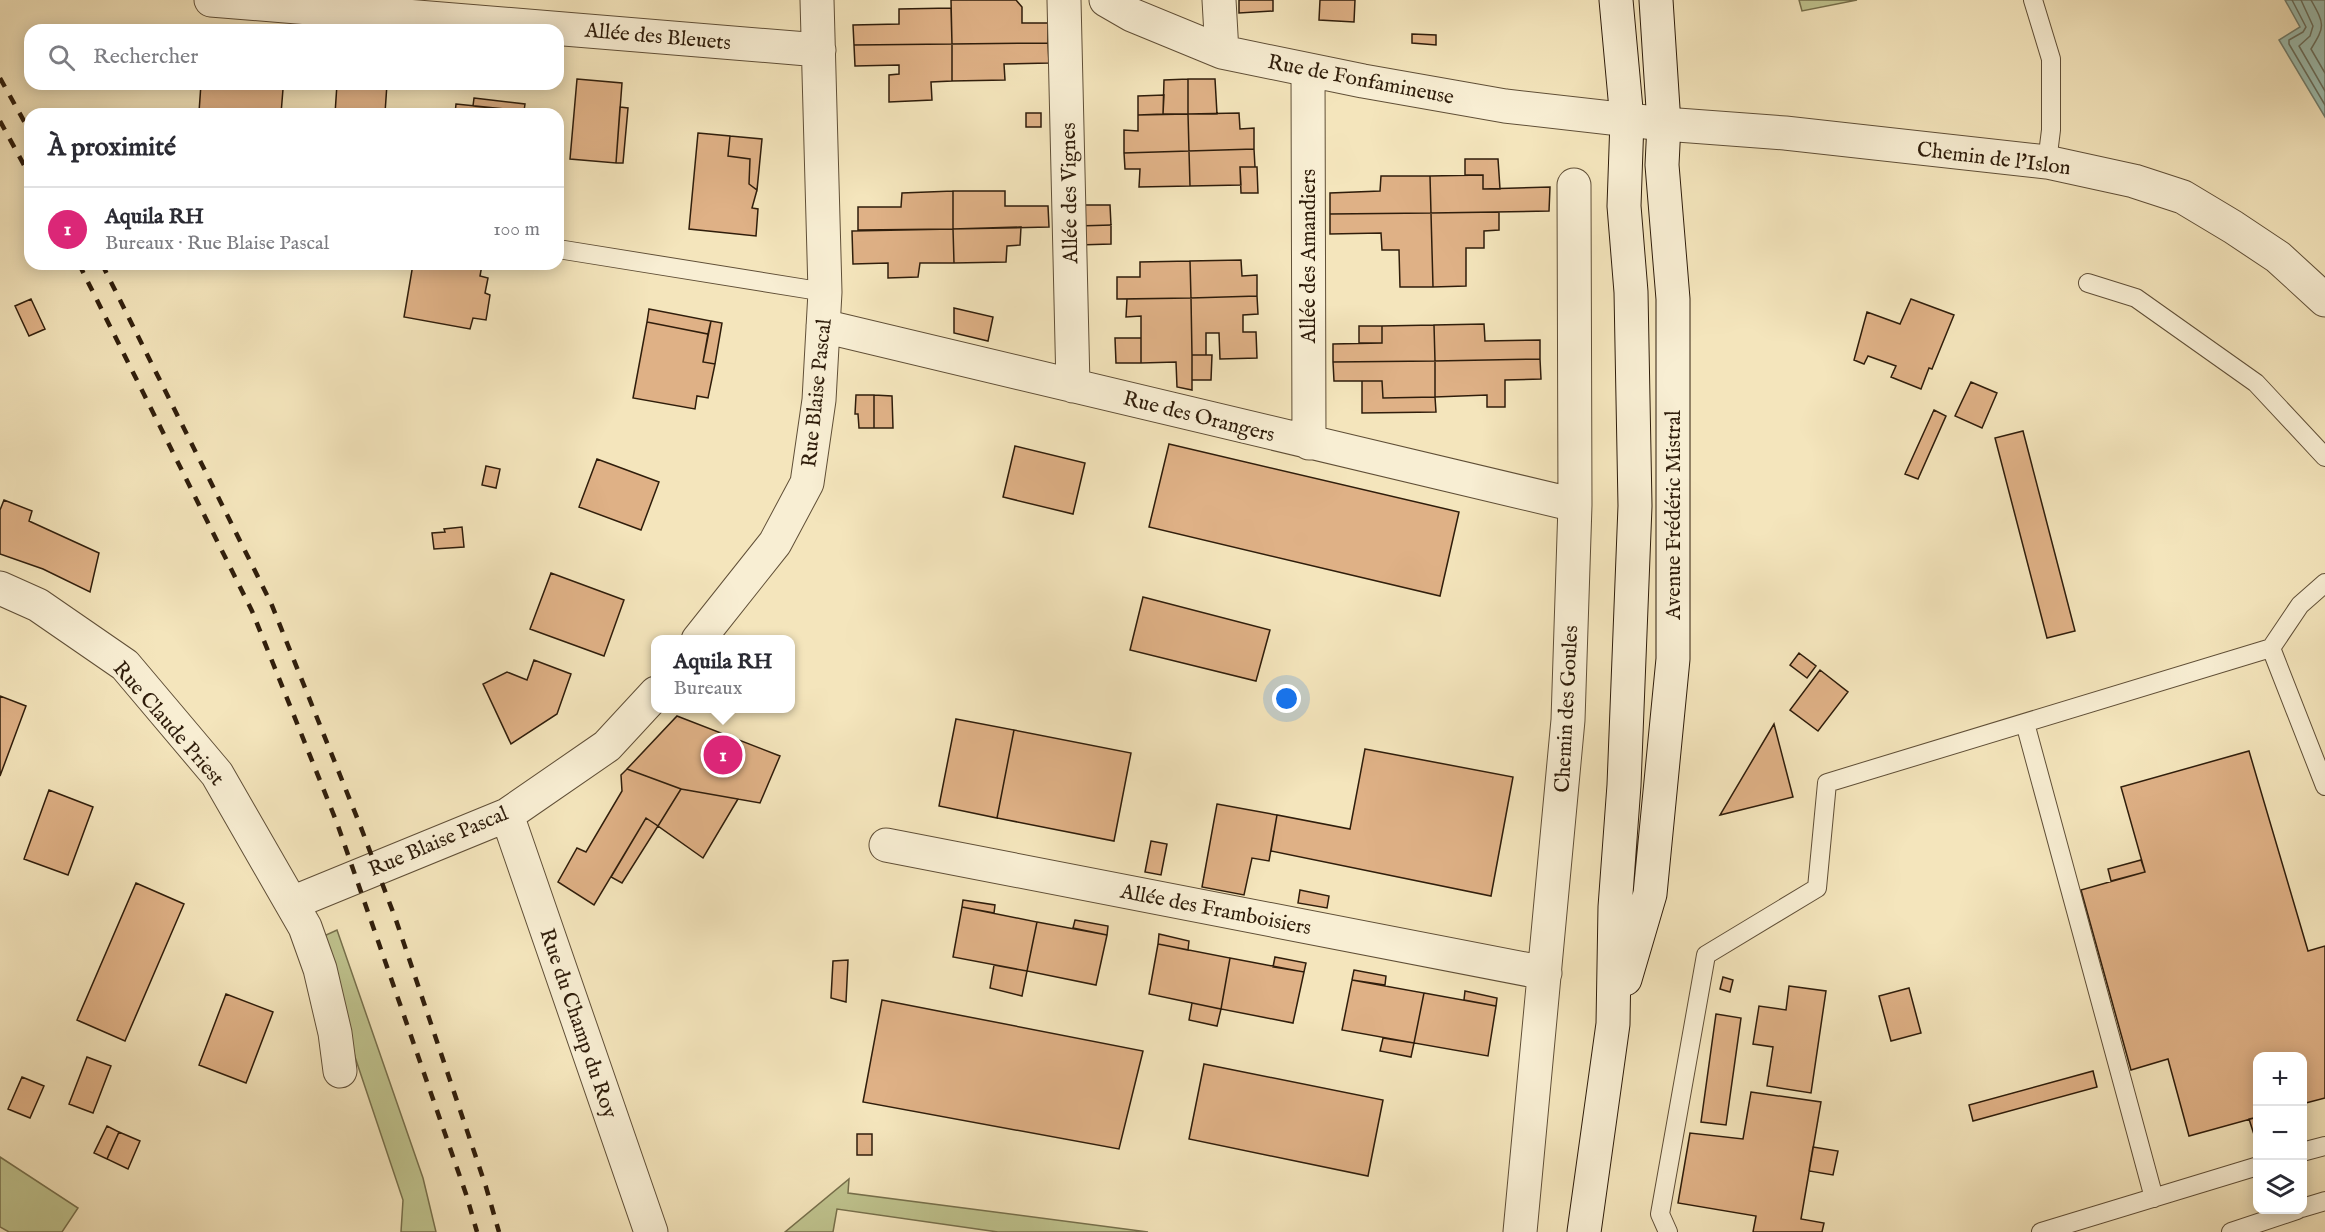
<!DOCTYPE html>
<html lang="fr">
<head>
<meta charset="utf-8">
<style>
  :root { --surface:#fff; --page:#f2f2f3; --text:#2b2b33; --muted:#7c7c81; --line:#e1e1e2; --accent:#db2777 }
  body { margin:0; font-family:"IM FELL English",serif; background:var(--page); color:var(--text) }
  .controls { position:absolute; right:18px; bottom:18px; display:grid; overflow:hidden; border-radius:12px; box-shadow:0 3px 15px #0003 }
  .controls button { width:54px; height:54px; display:grid; place-items:center; padding:0; border:0; border-bottom:2px solid var(--line); background:var(--surface); color:var(--text); font:30px sans-serif }
  .you { position:absolute; left:1287px; top:699px; width:21px; height:21px; margin:-15px; border:4px solid #fff; border-radius:50%; background:#1a73e8; box-shadow:0 0 0 9px #1a73e833 }
  .badge { display:grid; place-items:center; width:39px; height:39px; border-radius:50%; background:var(--accent); color:#fff; font-size:20px; font-weight:700 }
  .pin { position:absolute; translate:-50% -50%; border:3px solid #fff; box-shadow:0 2px 6px #0006 }
  .popup { position:absolute; left:651px; top:635px; width:144px; height:78px; box-sizing:border-box; display:grid; place-content:center; border-radius:12px; background:var(--surface); filter:drop-shadow(0 2px 4px #0005); font-size:20px; white-space:nowrap; color:var(--muted) }
  .popup b { font-size:22px; color:var(--text) }
  .popup::after { content:''; position:absolute; left:50%; top:100%; margin-left:-12px; border:12px solid transparent; border-top-color:var(--surface) }
  .list { margin:0; padding:0; list-style:none }
  h2 { display:flex; justify-content:space-between; align-items:center; height:78px; margin:0; padding:0 24px; font-size:26px }
  h2 small { font-size:20px; font-weight:400; color:var(--muted) }
  .list li { display:grid; grid-template-columns:39px 1fr auto; gap:18px; align-items:center; box-sizing:border-box; height:84px; padding:0 24px; border-top:2px solid var(--line) }
  .list b { display:block; font-size:22px; white-space:nowrap }
  .list p { margin:0; font-size:20px; white-space:nowrap; color:var(--muted) }
  .list em { font-size:20px; font-style:normal; color:var(--muted) }
  .icon { flex:none; width:33px; height:33px; fill:none; stroke:currentColor; stroke-width:2; stroke-linecap:round; stroke-linejoin:round }
  .map { position:relative; flex:none; width:2325px; height:1232px; overflow:hidden }
  .search { position:absolute; background:var(--surface); box-shadow:0 3px 15px #0003; left:24px; top:24px; width:540px; height:66px; display:flex; align-items:center; gap:15px; box-sizing:border-box; padding:0 21px; border-radius:18px; color:var(--muted); font-size:22px }
  .panel { position:absolute; background:var(--surface); box-shadow:0 3px 15px #0003; left:24px; top:108px; width:540px; height:162px; border-radius:18px }
  .map>svg:first-child { display:block }
  .green { fill:#bfc38e; stroke:#77704c; stroke-width:1.5 }
  .water { fill:#9cbfb2; stroke:#707e6f; stroke-width:1.5 }
  .lines { fill:none; stroke-linecap:round; stroke-linejoin:round }
  .shore { stroke:#666e5e; stroke-width:1.5 }
  .building { fill:#dfb186; stroke:#2f1d0b; stroke-width:1.5 }
  .service-casing { stroke:#604f37; stroke-width:20 }
  .minor-casing { stroke:#604f37; stroke-width:35 }
  .secondary-casing { stroke:#2f1d0b; stroke-width:35 }
  .service { stroke:#f8eed3; stroke-width:18 }
  .minor { stroke:#f8eed3; stroke-width:33 }
  .secondary { stroke:#f8eed3; stroke-width:33 }
  .rail { stroke:#2f1d0b; stroke-width:4.5; stroke-dasharray:10 10; stroke-linecap:butt }
  .labels { text-anchor:middle; stroke-width:4.5; stroke-linejoin:round; paint-order:stroke }
  .street-label { font-size:21px; fill:#2f1d0b; stroke:#f8eed3 }
</style>
</head>
<body>
<div class="map">
<svg width="2325" height="1232" viewBox="0 0 2325 1232">
  <rect width="100%" height="100%" fill="#f4e5bc"/>
  <filter id="stains"><feTurbulence type="fractalNoise" baseFrequency=".00333" numOctaves="4"/><feColorMatrix values="0 0 0 0 .2 0 0 0 0 .09 0 0 0 0 .02 0 0 0 .5 -.17"/></filter>
  <radialGradient id="worn" r=".72"><stop offset=".6" stop-color="#630" stop-opacity="0"/><stop offset="1" stop-color="#630" stop-opacity=".3"/></radialGradient>
  <path class="green" d="M1799,0H1857L1802,11Z
    M337,930L423,1178L436,1232H401L403,1200L355,1057L324,936Z
    M0,1157L78,1208L62,1232H9L0,1227Z
    M849,1179L848,1193L1148,1232H998L837,1209L833,1232H785Z"/>
  <path class="water" d="M2285,0H2325V117L2279,40L2300,27Z"/>
  <g class="lines">
    <path class="shore" d="M2292,0L2306,27L2303,32L2289,40V44L2325,105
      M2301,0L2313,26L2310,36L2299,46L2325,91
      M2311,0C2325,25 2325,26 2311,49L2325,73"/>
  </g>
  <path class="building" d="M951,0H1016L1022,7V23H1048V43L952,44Z
    M1239,0H1273V11L1239,13Z
    M1320,0H1355L1354,22L1319,20Z
    M951,8L952,44L854,45L853,25L899,24V9Z
    M1412,34L1436,35V45L1412,43Z
    M1048,43L1049,63L1004,64L1005,80L952,81V44Z
    M952,44V81L931,82L932,100L889,102V75L899,74V65L855,66L854,45Z
    M577,79L622,83L616,163L570,159Z
    M1188,79H1215L1217,114H1188Z
    M1188,79V114H1163L1164,80Z
    M201,84H275V88L283,89L281,114L199,112Z
    M337,84H387L385,113L335,114Z
    M1164,95L1163,114L1138,115V96Z
    M474,98L525,104L524,111L473,106Z
    M456,104L524,111V114H455Z
    M620,107L628,108L623,163H616Z
    M1026,113H1041V127H1026Z
    M1239,113L1240,129L1254,128V149L1189,151L1188,114Z
    M1188,114L1189,151L1124,153V130L1138,131V115Z
    M698,133L730,136L728,156L750,159L749,184L757,190L752,208L758,209L756,236L689,229Z
    M730,136L762,139L757,190L749,184L750,159L728,156Z
    M1254,149L1255,167H1240L1241,185L1190,186L1189,151Z
    M1189,151L1190,186L1139,187L1140,169H1125L1124,153Z
    M1465,159H1498L1500,189H1483V175H1465Z
    M1240,167H1257L1258,193H1241Z
    M1483,175V189L1550,187L1549,211L1431,213L1430,176Z
    M1381,176H1430L1431,213L1330,214V193L1380,191Z
    M953,191V229L858,230V207H901L902,193Z
    M953,191H1005V206H1048L1049,227L953,229Z
    M1077,205H1110L1111,225L1078,226Z
    M1499,212V230L1484,231V248H1466V286L1433,287L1431,213Z
    M1431,213L1433,287H1400L1399,250H1382L1381,233L1330,234V214Z
    M1111,225V244L1078,245V226Z
    M1021,227L1020,245L1007,246L1006,262L954,263L953,229Z
    M953,229L954,263H920L918,277L888,278V263L853,264L852,231Z
    M1241,260L1242,276L1257,275V296L1191,298L1190,261Z
    M1190,261L1191,298L1117,299V277H1140V262Z
    M413,264L482,265L480,276L488,278L485,293L490,295L486,320L473,318L470,329L404,317Z
    M1257,296L1258,314L1243,315V332H1256L1257,358L1220,359L1219,333H1206V355H1192L1191,298Z
    M1191,298L1192,355V390L1177,387L1176,362L1141,363V316L1126,317L1127,299Z
    M31,299L45,329L29,336L15,306Z
    M1911,299L1954,315L1932,369L1929,368L1921,389L1891,377L1896,366L1868,356L1864,364L1854,360L1867,312L1900,324Z
    M954,308L993,317L988,341L954,333Z
    M649,309L711,321L708,334L647,322Z
    M711,321L722,323L715,364L703,362Z
    M647,322L708,334L703,362L715,364L708,398L697,396L695,409L633,398Z
    M1484,324L1485,341L1540,340V359L1435,361L1434,325Z
    M1434,325L1435,361L1333,362V344L1382,343V326Z
    M1359,326H1382V343H1359Z
    M1115,338H1141V363H1116Z
    M1192,355H1212L1211,380H1192Z
    M1540,359L1541,379L1505,380V407H1487V395L1435,397V361Z
    M1435,361V397L1383,398L1382,381H1334L1333,362Z
    M1362,381H1382L1383,398L1435,397L1436,412L1362,413Z
    M1971,382L1997,393L1982,428L1955,416Z
    M856,395H874V428H859L858,414H855Z
    M874,395L892,396L893,428H874Z
    M1934,410L1946,416L1918,479L1905,474Z
    M2023,431L2075,631L2047,638L1995,438Z
    M1169,444L1459,512L1440,596L1149,527Z
    M1015,446L1085,463L1073,514L1003,497Z
    M597,459L659,482L641,530L579,507Z
    M486,466L500,469L496,488L482,485Z
    M4,500L32,511L29,521L99,553L90,592L43,569L0,554V510Z
    M462,527L464,547L434,549L432,533L445,532L444,529Z
    M551,573L624,600L604,656L530,629Z
    M1143,597L1270,630L1256,681L1130,650Z
    M1799,653L1816,666L1807,678L1790,665Z
    M534,660L571,674L557,714L511,744L483,684L507,672L527,680Z
    M1820,670L1848,692L1818,731L1790,710Z
    M0,696L26,706L0,776Z
    M677,716L780,756L760,803L681,789L627,769Z
    M956,719L1014,730L997,818L939,806Z
    M1774,724L1793,797L1720,815Z
    M1014,730L1131,753L1114,841L997,818Z
    M1365,749L1513,777L1491,896L1271,851L1277,815L1350,829Z
    M2249,751L2308,951L2325,946V1098L2302,1104V1056H2258V1117L2189,1136L2168,1059L2131,1070L2081,890L2145,872L2121,787Z
    M627,769L681,789L658,826L646,818L594,905L558,882L577,848L586,852L622,791L621,775Z
    M681,789L738,799L703,858L658,826Z
    M49,790L93,807L68,875L24,859Z
    M1217,804L1277,815L1269,861L1252,858L1244,895L1202,887Z
    M646,818L658,826L622,883L611,877Z
    M1151,841L1167,844L1161,875L1145,872Z
    M2141,860L2145,872L2111,881L2108,869Z
    M136,883L184,904L125,1041L77,1020Z
    M1300,890L1329,896L1327,908L1298,903Z
    M963,900L995,905L994,913L962,907Z
    M962,907L1037,922L1027,971L953,957Z
    M1075,920L1108,926L1107,935L1073,928Z
    M1037,922L1107,935L1096,985L1027,971Z
    M1159,934L1189,941L1188,950L1158,944Z
    M1158,944L1230,958L1221,1009L1149,994Z
    M1275,957L1306,963L1304,972L1273,967Z
    M1230,958L1304,972L1293,1023L1221,1009Z
    M848,960L846,1002L831,998L833,961Z
    M994,965L1027,971L1022,996L990,988Z
    M1354,970L1386,976L1385,985L1352,980Z
    M1723,977L1733,980L1730,992L1720,989Z
    M1352,980L1424,993L1414,1043L1342,1030Z
    M1789,986L1826,991L1811,1093L1767,1086L1773,1047L1753,1044L1759,1006L1786,1010Z
    M1909,988L1921,1033L1891,1041L1879,996Z
    M1465,991L1497,998L1496,1006L1464,1000Z
    M1424,993L1496,1006L1488,1056L1414,1043Z
    M226,994L273,1012L246,1083L199,1065Z
    M882,1000L1143,1051L1119,1149L863,1102Z
    M1192,1003L1221,1009L1217,1026L1189,1020Z
    M1716,1014L1741,1018L1726,1125L1701,1122Z
    M1383,1038L1414,1043L1411,1057L1380,1051Z
    M87,1057L111,1066L93,1113L69,1104Z
    M1204,1064L1383,1100L1368,1176L1189,1139Z
    M2093,1071L2097,1087L1973,1121L1969,1105Z
    M22,1077L44,1086L30,1118L8,1109Z
    M1751,1092L1821,1102L1801,1219L1824,1223L1822,1232H1753L1756,1216L1678,1203L1690,1133L1743,1139Z
    M2258,1117V1147L2249,1119Z
    M107,1126L119,1132L107,1159L94,1153Z
    M119,1132L140,1141L128,1169L107,1159Z
    M857,1134H872V1155H857Z
    M1813,1147L1838,1151L1833,1175L1809,1171Z"/>
  <g class="lines">
    <g class="service-casing">
      <path id="service" d="M2033,0L2051,59V130L2047,162
        M558,249L825,292
        M2088,283L2136,298L2256,383L2325,457
        M2271,648L2325,786
        M2025,723L2154,1198
        M2302,1152L2325,1146
        M2302,1208L2325,1201
        M1668,1232L1660,1214L1706,955L1817,888L1827,783L2271,648L2300,605L2325,583
        M2041,1232L2258,1166
        M2231,1232L2297,1210"/>
    </g>
    <g class="minor-casing">
      <path id="minor" d="M211,0L819,50
        M1064,0L1073,386
        M1106,0L1132,15L1222,52L1363,81L1505,106L1664,124L1785,133L2047,162L2134,181L2183,197L2233,227L2278,257L2325,300
        M1219,0L1222,52
        M1308,70L1309,443
        M823,326L1575,505
        M0,588L38,605L125,665L217,774L305,927L320,969L335,1033L340,1071
        M698,640L775,543L807,483L819,400L825,292L817,0
        M507,815L651,1232
        M886,845L1545,973
        M292,903L507,815L607,746L656,693
        M1520,1232L1568,720L1575,505L1574,185"/>
    </g>
    <g class="secondary-casing">
      <path id="secondary" d="M1625,979L1650,894L1673,659V299L1662,165L1664,124L1656,0
        M1584,1232L1613,1024L1615,907L1624,785L1635,506L1631,292L1624,206L1627,120L1616,0"/>
    </g>
    <use href="#service" class="service"/>
    <use href="#minor" class="minor"/>
    <use href="#secondary" class="secondary"/>
    <path class="rail" d="M0,78L30,132
      M0,121L30,176
      M79,264L252,611L337,823L466,1194L477,1232
      M102,264L271,603L360,825L396,920L486,1187L499,1232"/>
  </g>
  <g class="labels">
    <g class="street-label">
      <text transform="translate(658 36) rotate(5)" y="7">Allée des Bleuets</text>
      <text transform="translate(1361 79) rotate(11)" y="7">Rue de Fonfamineuse</text>
      <text transform="translate(1994 158) rotate(7)" y="7">Chemin de l'Islon</text>
      <text transform="translate(1069 193) rotate(-91)" y="7">Allée des Vignes</text>
      <text transform="translate(1308 256) rotate(-90)" y="7">Allée des Amandiers</text>
      <text transform="translate(816 393) rotate(-84)" y="7">Rue Blaise Pascal</text>
      <text transform="translate(1199 416) rotate(14)" y="7">Rue des Orangers</text>
      <text transform="translate(1673 515) rotate(-90)" y="7">Avenue Frédéric Mistral</text>
      <text transform="translate(1566 709) rotate(-87)" y="7">Chemin des Goules</text>
      <text transform="translate(169 723) rotate(49)" y="7">Rue Claude Priest</text>
      <text transform="translate(438 841) rotate(-23)" y="7">Rue Blaise Pascal</text>
      <text transform="translate(1216 909) rotate(11)" y="7">Allée des Framboisiers</text>
      <text transform="translate(579 1023) rotate(71)" y="7">Rue du Champ du Roy</text>
    </g>
  </g>
  <rect width="100%" height="100%" filter="url(#stains)"/>
  <rect width="100%" height="100%" fill="url(#worn)"/>
</svg>
<div class="controls">
<button>+</button>
<button>−</button>
<button><svg class="icon" aria-label="layers" viewBox="0 0 24 24"><path d="M12 4l9 5-9 5-9-5zM3 14l9 5 9-5"/></svg></button>
</div>
<div class="you"></div>
<div class="pin badge" style="left:723px;top:755px">1</div>
<div class="popup"><b>Aquila RH</b>Bureaux</div>
<div class="search"><svg class="icon" aria-label="search" viewBox="0 0 24 24"><circle cx="10" cy="10" r="6"/><path d="M15 15l6 6"/></svg>Rechercher</div>
<section class="panel">
<h2>À proximité<small></small></h2>
<ul class="list">
<li><span class="badge">1</span><div><b>Aquila RH</b><p>Bureaux · Rue Blaise Pascal</p></div><em>100 m</em></li>
</ul>
</section>
</div>
</body>
</html>
